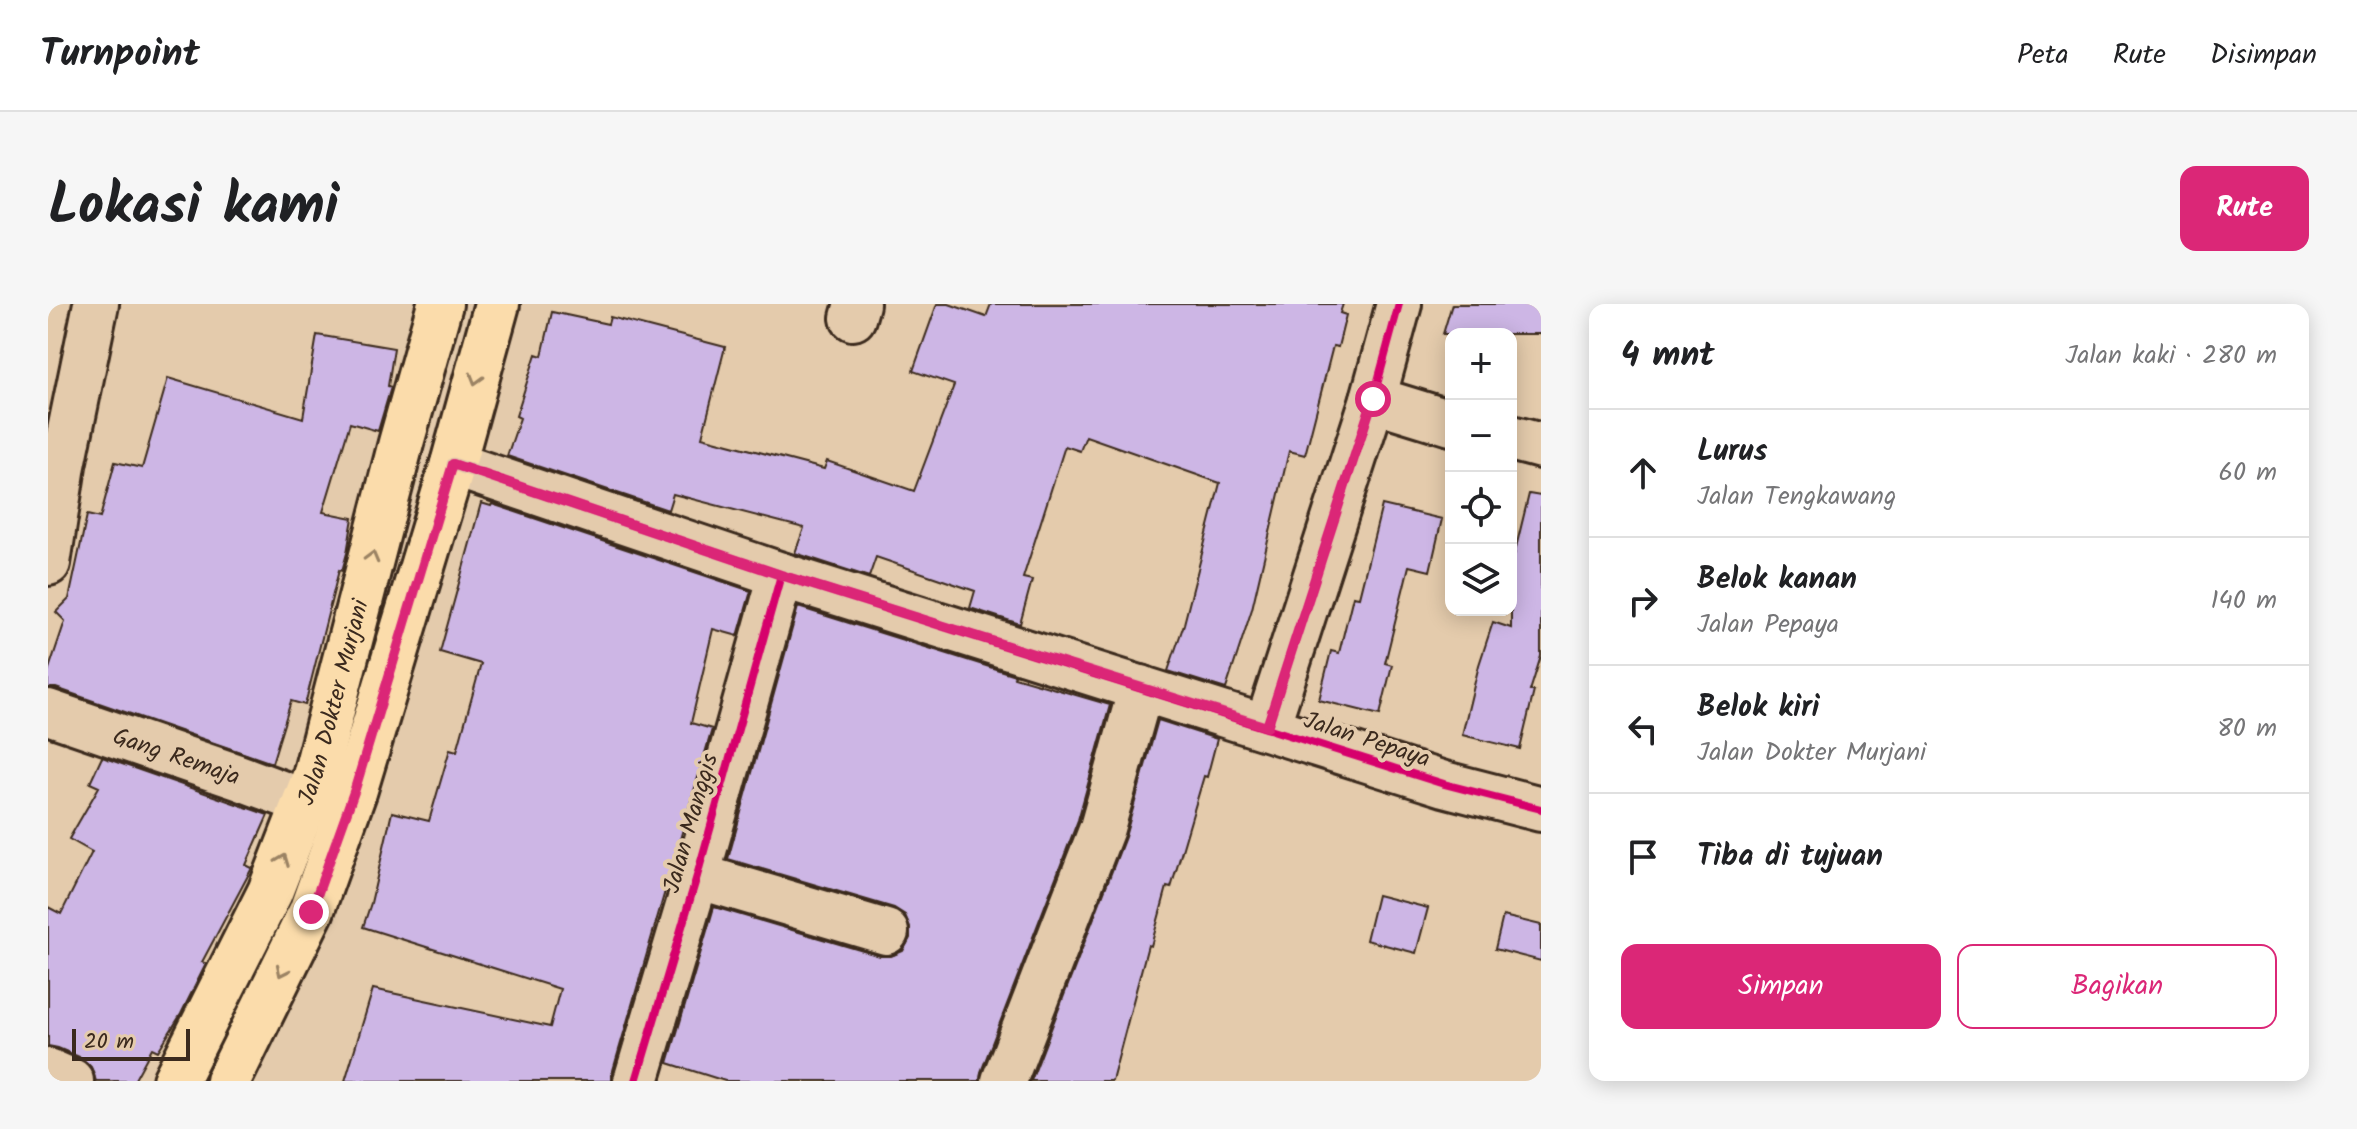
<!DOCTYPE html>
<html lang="id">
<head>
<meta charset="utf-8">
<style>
  :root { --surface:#fff; --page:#f6f6f6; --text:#202124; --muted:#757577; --line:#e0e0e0; --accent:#db2777 }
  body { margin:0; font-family:Kalam,sans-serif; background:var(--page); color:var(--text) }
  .controls { position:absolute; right:24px; top:24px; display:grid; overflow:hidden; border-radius:16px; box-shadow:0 4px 20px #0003 }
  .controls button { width:72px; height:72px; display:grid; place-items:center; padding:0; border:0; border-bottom:2px solid var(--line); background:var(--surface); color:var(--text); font:40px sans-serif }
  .scale { position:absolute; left:24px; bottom:20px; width:118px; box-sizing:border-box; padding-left:8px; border:4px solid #3b2a1e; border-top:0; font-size:22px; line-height:28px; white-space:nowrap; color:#3b2a1e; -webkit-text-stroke:6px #e4cbac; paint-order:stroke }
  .stop { position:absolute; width:24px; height:24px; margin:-18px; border:6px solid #db2777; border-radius:50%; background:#fff }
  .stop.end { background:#db2777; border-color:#fff; box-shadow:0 2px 8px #0008 }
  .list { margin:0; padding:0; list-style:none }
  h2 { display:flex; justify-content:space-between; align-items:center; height:104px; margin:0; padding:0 32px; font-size:34px }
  h2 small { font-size:26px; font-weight:400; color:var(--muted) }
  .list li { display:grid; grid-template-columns:52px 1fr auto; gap:24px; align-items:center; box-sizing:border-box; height:128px; padding:0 32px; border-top:2px solid var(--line) }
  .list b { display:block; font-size:30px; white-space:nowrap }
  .list p { margin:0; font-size:26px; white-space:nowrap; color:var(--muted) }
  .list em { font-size:26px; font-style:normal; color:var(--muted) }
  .actions { display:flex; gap:16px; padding:24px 32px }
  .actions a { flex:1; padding:18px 0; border:2px solid var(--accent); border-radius:16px; text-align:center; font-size:28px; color:var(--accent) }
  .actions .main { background:var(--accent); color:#fff }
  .icon { flex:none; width:44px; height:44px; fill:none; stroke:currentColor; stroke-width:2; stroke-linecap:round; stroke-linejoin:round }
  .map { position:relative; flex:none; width:1493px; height:777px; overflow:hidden; border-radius:16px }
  header { display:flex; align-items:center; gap:48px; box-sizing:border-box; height:112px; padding:0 40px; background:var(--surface); border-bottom:2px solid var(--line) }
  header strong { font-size:38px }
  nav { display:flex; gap:44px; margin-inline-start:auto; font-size:28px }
  .intro { display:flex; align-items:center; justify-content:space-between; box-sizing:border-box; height:192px; padding:0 48px }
  h1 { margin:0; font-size:56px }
  .button { padding:20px 36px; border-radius:16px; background:var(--accent); color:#fff; font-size:28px; font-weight:700 }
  main { display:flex; gap:48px; padding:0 48px }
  aside { flex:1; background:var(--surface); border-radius:16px; box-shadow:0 4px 20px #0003 }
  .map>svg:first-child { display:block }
  .building { fill:#cdb6e5; stroke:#3b2a1e; stroke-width:2 }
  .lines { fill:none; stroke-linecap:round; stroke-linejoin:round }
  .minor-casing { stroke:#3b2a1e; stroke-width:50 }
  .major-casing { stroke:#3b2a1e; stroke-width:50 }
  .minor { stroke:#e4cbac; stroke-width:44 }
  .major { stroke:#fbdcab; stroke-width:44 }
  .cycleway-casing { stroke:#e4cbac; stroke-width:13 }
  .cycleway { stroke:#d6006c; stroke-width:8 }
  .oneway { stroke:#9b8364 }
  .route { stroke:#db2777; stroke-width:10 }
  .labels { text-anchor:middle; stroke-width:8; stroke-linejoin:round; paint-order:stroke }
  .street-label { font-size:24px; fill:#3b2a1e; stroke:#e4cbac }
</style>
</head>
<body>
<header>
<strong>Turnpoint</strong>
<nav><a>Peta</a><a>Rute</a><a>Disimpan</a></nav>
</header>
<div class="intro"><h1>Lokasi kami</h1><a class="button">Rute</a></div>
<main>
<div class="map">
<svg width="1493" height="777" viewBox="0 0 1493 777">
  <rect width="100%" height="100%" fill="#e4cbac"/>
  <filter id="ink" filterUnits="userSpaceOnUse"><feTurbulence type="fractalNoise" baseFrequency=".0125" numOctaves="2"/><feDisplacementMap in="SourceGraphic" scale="16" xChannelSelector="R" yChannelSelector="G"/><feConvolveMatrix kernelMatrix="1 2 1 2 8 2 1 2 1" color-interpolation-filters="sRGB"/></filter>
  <g filter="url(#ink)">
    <path class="building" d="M889,0H901L938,13L943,0H1295L1292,9L1298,11L1290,43L1285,42L1257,151L1241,147L1204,305L1178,385L1120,367L1136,320L1172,179L1038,132L1032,147L1017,142L975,274L984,276L972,320L922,304L927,287L828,253L821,273L747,249L756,224L625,190L620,206L459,152L472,114L468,112L488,50L494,52L504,8L560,20L562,13L677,43L654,133L776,165L779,157L866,187L906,81L865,67Z
      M1404,0H1493V30H1395Z
      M269,31L346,44L340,82L343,83L330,127L302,119L275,208L305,214L299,249L294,267L291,266L257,401L243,397L224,459L8,384H0V368L17,317L8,308L21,295L39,211L52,214L67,158L94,164L120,74L255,114Z
      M1481,190L1493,192V352L1482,387H1486L1472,445L1414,431L1431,361L1445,318L1463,324V264Z
      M433,199L443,202L444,200L703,287L690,332L665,325L643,419L664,425L564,770V777H297L325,685L502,723L512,685L315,623L323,599L344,508L381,517L402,445L409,447L433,360L392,348Z
      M1334,201L1394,215L1382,267L1361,262L1337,359L1344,361L1332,411L1271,396L1283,347L1291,349L1305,292L1311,293Z
      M750,303L967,371L966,373L1062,401L1030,516L933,768L932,777H677L620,759L666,603L832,652H843L855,647L862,634V623L857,611L846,604L680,555Z
      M1110,416L1169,435L1159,473L1156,472L1123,584L1119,583L1103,642L1100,641L1064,777H983L1077,533Z
      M54,453L220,511L198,561L204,564L154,658L158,660L133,710L110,747L104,744L86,777H48L43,763L34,754L10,744L0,742V603L13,610L44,548L21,535L51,483L42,479Z
      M1329,591L1380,604L1368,649L1318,636Z
      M1455,612L1493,621V657L1447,645Z"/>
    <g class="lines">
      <g class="minor-casing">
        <g id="minor">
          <path d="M805,14L809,0"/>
          <path d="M1325,95L1403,119"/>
          <path d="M1463,134L1493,142"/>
          <path d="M405,160L733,271L1396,480L1493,505"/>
          <path d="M0,259L15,161L48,0"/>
          <path id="s1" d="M0,408L190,473L257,498"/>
          <path d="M1219,423L1325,95L1351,0"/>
          <path d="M649,572L838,628"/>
          <path d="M0,767L23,777"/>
          <path d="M588,777L649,572L733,271"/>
          <path d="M956,777L1054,524L1093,384"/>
        </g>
      </g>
      <g class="major-casing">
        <g id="major">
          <path id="s2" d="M127,777L222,588L267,472L353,139L392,0"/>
          <path d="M180,777L263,608L307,485L405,160L449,0"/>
        </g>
      </g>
      <use href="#minor" class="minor"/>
      <use href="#major" class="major"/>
      <g class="cycleway-casing">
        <path id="cycleway" d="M405,160L733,271L1396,480L1493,505
          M1219,423L1325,95L1351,0
          M588,777L649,572L733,271"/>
      </g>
      <use href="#cycleway" class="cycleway"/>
    </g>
    <defs><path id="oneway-chevron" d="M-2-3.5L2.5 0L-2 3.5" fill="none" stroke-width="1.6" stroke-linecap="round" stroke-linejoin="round" transform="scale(2)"/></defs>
    <g class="oneway">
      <use href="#oneway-chevron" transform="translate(428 75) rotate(106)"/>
      <use href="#oneway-chevron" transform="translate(324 253) rotate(-75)"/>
      <use href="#oneway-chevron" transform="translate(235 556) rotate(-69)"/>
      <use href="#oneway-chevron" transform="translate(234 667) rotate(116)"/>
    </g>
  </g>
  <g class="lines" filter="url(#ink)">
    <path class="route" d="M263,608L307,485L405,160L733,271L1219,423L1325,95"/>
  </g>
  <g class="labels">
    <g class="street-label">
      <text dy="8" stroke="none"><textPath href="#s2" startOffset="412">Jalan Dokter Murjani</textPath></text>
      <text transform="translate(1319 435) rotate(18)" y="8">Jalan Pepaya</text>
      <text dy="8" stroke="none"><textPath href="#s1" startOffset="136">Gang Remaja</textPath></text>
      <text transform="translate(642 519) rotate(-74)" y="8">Jalan Manggis</text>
    </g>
  </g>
</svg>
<div class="controls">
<button>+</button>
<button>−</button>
<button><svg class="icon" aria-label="locate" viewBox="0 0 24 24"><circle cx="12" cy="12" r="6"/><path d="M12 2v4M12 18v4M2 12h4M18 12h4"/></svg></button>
<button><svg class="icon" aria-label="layers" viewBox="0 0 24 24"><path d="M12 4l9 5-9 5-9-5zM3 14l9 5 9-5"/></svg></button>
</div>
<div class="scale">20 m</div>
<div class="stop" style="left:1325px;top:95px"></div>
<div class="stop end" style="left:263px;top:608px"></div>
</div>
<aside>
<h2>4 mnt<small>Jalan kaki · 280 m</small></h2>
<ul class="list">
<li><svg class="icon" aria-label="ahead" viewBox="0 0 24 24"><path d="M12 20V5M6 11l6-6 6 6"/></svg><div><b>Lurus</b><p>Jalan Tengkawang</p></div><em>60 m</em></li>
<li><svg class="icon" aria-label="right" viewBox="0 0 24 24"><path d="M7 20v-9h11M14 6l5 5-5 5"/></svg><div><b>Belok kanan</b><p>Jalan Pepaya</p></div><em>140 m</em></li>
<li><svg class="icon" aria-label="left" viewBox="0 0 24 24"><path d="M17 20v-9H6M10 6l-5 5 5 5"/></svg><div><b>Belok kiri</b><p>Jalan Dokter Murjani</p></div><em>80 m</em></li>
<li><svg class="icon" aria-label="arrive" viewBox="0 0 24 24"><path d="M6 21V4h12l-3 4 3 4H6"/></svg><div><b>Tiba di tujuan</b></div></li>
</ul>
<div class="actions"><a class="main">Simpan</a><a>Bagikan</a></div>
</aside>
</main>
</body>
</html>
